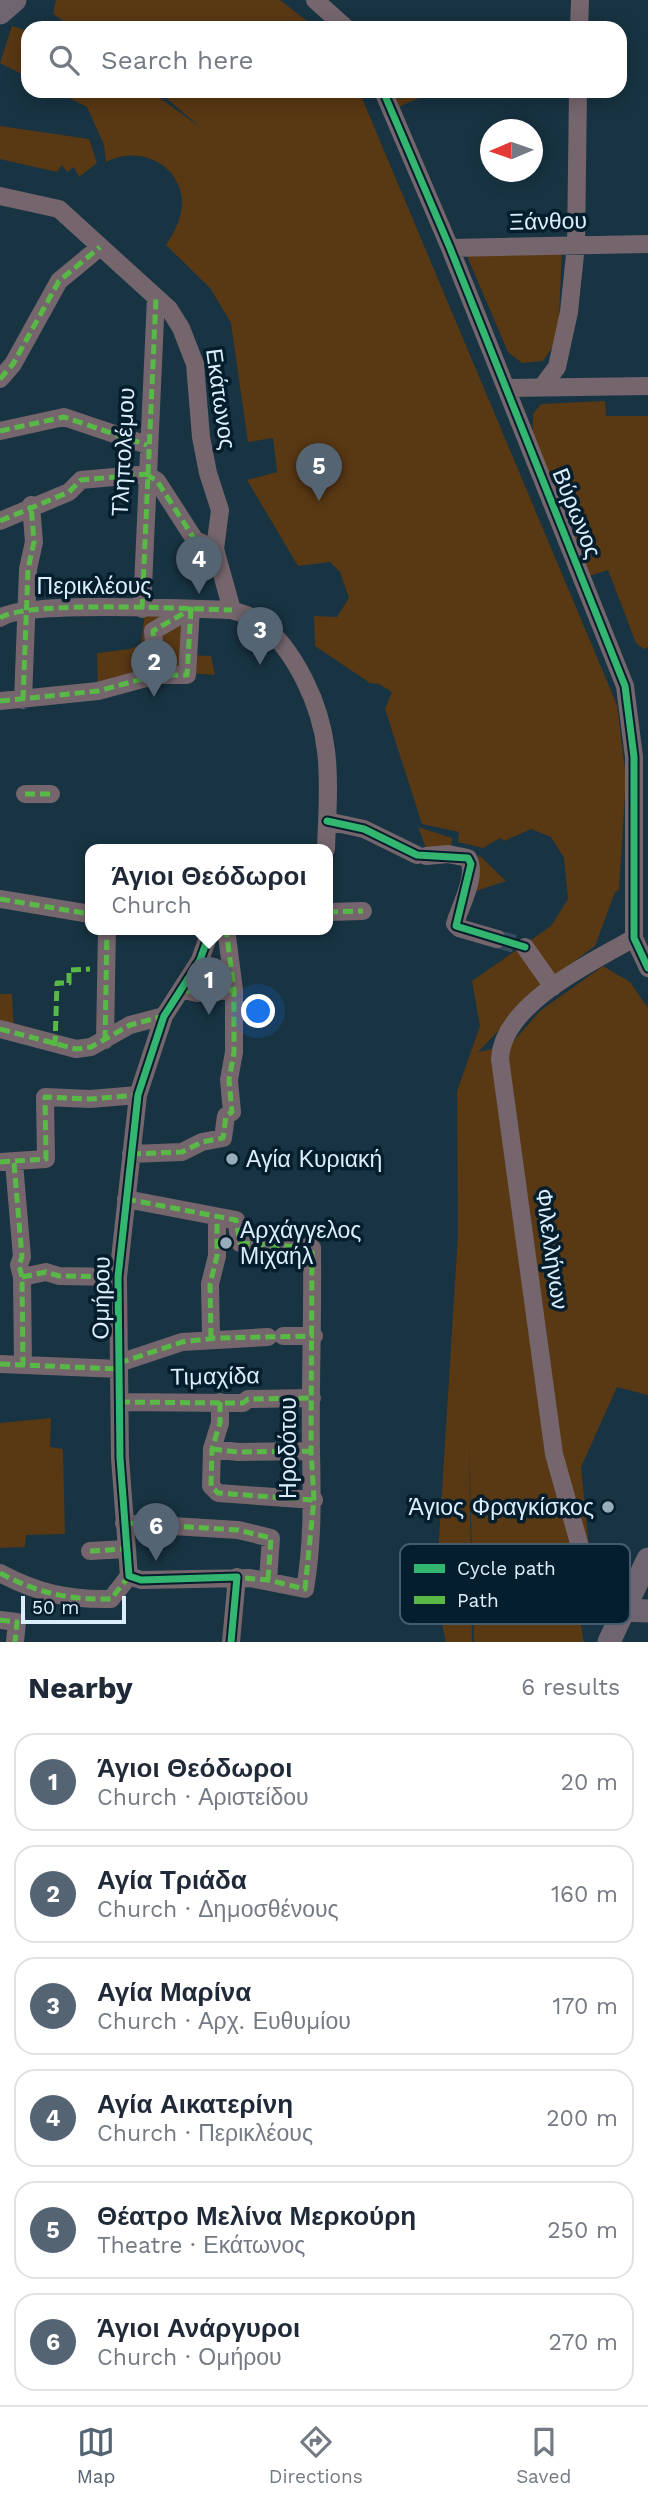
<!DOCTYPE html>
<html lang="en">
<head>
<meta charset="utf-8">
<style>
  :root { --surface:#fff; --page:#f2f2f3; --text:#1f2937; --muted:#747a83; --line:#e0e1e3; --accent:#556472 }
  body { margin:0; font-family:"Work Sans",sans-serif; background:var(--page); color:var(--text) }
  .compass { position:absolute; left:480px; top:119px; width:63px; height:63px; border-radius:50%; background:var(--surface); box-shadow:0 4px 18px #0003; rotate:268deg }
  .scale { position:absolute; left:21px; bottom:18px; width:105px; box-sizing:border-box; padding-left:7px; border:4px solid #dceefb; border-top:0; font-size:19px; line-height:24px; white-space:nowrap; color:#dceefb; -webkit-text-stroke:5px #051e2e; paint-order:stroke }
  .you { position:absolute; left:259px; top:1012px; width:24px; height:24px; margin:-18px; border:5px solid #fff; border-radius:50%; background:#1a73e8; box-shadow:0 0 0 10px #1a73e833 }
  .badge { display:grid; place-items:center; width:46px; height:46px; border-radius:50%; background:var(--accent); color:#fff; font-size:23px; font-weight:700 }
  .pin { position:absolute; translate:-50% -58px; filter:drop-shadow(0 2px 4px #0008) }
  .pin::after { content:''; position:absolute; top:37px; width:24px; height:21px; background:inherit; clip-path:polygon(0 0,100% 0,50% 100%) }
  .popup { position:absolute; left:85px; top:844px; width:248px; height:91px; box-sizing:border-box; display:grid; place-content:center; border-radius:14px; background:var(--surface); filter:drop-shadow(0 2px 5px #0005); font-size:23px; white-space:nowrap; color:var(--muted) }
  .popup b { font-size:26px; color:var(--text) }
  .popup::after { content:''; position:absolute; left:50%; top:100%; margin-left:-14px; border:14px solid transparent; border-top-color:var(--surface) }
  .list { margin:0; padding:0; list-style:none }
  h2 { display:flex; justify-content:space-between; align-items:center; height:91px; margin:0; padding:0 28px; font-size:30px }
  h2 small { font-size:23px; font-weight:400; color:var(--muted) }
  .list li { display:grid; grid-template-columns:46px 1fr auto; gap:21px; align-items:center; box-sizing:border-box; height:98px; margin:0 14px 14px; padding:0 14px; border:2px solid var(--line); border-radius:21px }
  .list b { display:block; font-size:26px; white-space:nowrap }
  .list p { margin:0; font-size:23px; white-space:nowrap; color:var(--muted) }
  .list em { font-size:23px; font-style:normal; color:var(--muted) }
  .icon { flex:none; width:38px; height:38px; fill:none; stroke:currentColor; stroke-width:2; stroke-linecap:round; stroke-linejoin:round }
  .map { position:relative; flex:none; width:648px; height:1642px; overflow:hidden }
  .search { position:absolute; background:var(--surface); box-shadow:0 4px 18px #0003; left:21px; right:21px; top:21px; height:77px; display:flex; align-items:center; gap:18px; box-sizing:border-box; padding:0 24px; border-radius:21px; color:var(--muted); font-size:26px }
  .sheet { height:763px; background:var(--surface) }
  nav { display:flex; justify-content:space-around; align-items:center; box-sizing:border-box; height:98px; border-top:2px solid var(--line); background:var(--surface); font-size:19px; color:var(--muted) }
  nav a { display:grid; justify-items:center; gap:4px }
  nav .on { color:var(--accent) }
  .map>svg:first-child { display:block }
  .green { fill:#593814 }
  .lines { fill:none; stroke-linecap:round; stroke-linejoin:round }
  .minor-tunnel { stroke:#354f5e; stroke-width:18; stroke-dasharray:18 9; stroke-linecap:butt }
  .minor { stroke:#75666d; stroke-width:18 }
  .major { stroke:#6e6571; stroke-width:23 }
  .quiet { stroke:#58b947; stroke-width:5; stroke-dasharray:10 5; stroke-linecap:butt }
  .cycleway-casing { stroke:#051e2e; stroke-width:11 }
  .cycleway { stroke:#33b770; stroke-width:7 }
  .poi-dot { fill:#97adba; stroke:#051e2e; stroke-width:2.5 }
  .labels { text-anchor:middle; stroke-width:7; stroke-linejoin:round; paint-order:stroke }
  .street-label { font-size:23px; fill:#dceefb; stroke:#051e2e }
  .poi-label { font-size:23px; fill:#dceefb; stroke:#051e2e; text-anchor:start }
  .key { fill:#051e2e; stroke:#465c6c; stroke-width:2 }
  .key-label { font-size:19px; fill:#dceefb }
</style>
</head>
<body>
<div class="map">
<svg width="648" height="1642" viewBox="0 0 648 1642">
  <rect width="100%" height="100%" fill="#183342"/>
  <path class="green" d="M56,0H280L316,28H74L53,14Z
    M12,26L28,31V77L0,63Z
    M56,91H150L200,127L158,91H359L617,705L626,778L619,890L615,892L595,946L542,985L478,1052L510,1045L540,1011L603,966L630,982L648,1008V1395L617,1387L581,1467L593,1588L575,1594L584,1642H474L469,1439L472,1642H446L440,1615L437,1571L458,1234L457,1091L480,1026L472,981L551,926L568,899L564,858L551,837L531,829L504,841L500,838L483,848L458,842L459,832L422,824L385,709L392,692L379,684L370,683L315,646L314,616L337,617L349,598L340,572L330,562L298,566L247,480L277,472L273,438L248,442L231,323L210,288L166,245C175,231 183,216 182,199C178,162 137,145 106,162L104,145L87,107Z
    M393,91H561V94L434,91L399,107Z
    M0,126L89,139L97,163L79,177L74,167L67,172L62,165L57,172L0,159Z
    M562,250L558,339L543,361L522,363L508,352L467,256Z
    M605,401L606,416H648V647L644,649L636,643L608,570L589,576L572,534L585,530L573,499L560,504L533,436V414L541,404Z
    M145,613L188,615V655L211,656L215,675L189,673L98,691L97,653L130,649L141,644Z
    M418,827L452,838L451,848L427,850Z
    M479,855L506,881L470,893Z
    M0,994H12L14,1033H0Z
    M51,1418L50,1447L63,1449L65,1534L26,1535L25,1547L0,1548V1423Z"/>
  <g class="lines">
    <path class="minor-tunnel" d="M497,939L525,947"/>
    <path class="minor" d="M315,0L346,28
      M579,28L580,0
      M383,91L450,248L625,686L634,757V938L648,968
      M0,196L59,209L169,309L181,328L195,364L201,437L208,473L220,510L215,549L232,610C240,613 250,615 257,620C295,648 321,705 326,751C330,783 327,817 326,849
      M450,248L648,244
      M0,379L13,364L59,281L100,247
      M542,387L557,367L569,312L576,245L578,91
      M507,388L648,386
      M0,431L64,417L147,445
      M146,474L157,481L195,540L215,549
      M0,521L69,492L81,480L146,474
      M142,609L156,297
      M191,609L187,675H157L153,631Z
      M0,618C25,600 192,609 232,610
      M23,700L28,569L34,542L31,505
      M0,701L98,691L157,675
      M25,794H51
      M327,821L364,829L417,855
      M426,856L448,854L468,858C478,875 460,906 455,924L459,928L497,939
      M0,899L90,914
      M328,912L363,911
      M525,947L553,987
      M184,990L197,993L234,990
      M0,1029L76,1049L91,1047L130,1025L164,1016
      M105,1040L107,929
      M131,1154L182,1152L202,1142L223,1138L226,1116L232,1112L229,1080L234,1052V990L226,929
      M0,1162L46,1159L45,1097L90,1099L138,1095
      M14,1163L22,1257L19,1265L22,1277L23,1365
      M126,1199L236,1220L240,1243L312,1248C313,1315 310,1383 311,1451C312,1498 313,1542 305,1589L250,1578L141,1580L129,1576
      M22,1277L46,1272L59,1276L118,1277
      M283,1336H314
      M211,1338L210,1284L217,1256V1217
      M119,1363L182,1342L268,1337
      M0,1364L119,1369
      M120,1402L227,1403H243L248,1399L312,1398
      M220,1402V1423L212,1449L211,1486L218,1493L314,1500
      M212,1449L238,1452L311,1451
      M124,1523L238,1530L271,1538L268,1580
      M90,1551L126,1549
      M0,1573C37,1593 69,1600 111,1599L129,1576
      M129,1576L120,1458L118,1277L138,1095L164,1016L200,960L211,929
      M623,1610L612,1609L593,1593L554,1454L500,1059C502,1004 591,963 634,938
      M0,1620L17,1622L15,1642
      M231,1642L237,1577"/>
    <path class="major" d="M0,13L15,0
      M623,1610L648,1611
      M609,1642L648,1559"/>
    <path class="quiet" d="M0,379L13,364L59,281L100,247
      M0,431L64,417L147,445
      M146,474L157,481L195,540L215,549
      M0,521L69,492L81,480L146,474
      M142,609L156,297
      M191,609L187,675H157L153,631Z
      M0,618C25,600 192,609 232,610
      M23,700L28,569L34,542L31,505
      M0,701L98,691L157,675
      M25,794H51
      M0,899L90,914
      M328,912L363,911
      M184,990L197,993L234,990
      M0,1029L76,1049L91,1047L130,1025L164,1016
      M105,1040L107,929
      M55,1046L57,983H69V970L90,969
      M131,1154L182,1152L202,1142L223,1138L226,1116L232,1112L229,1080L234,1052V990L226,929
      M0,1162L46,1159L45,1097L90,1099L138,1095
      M14,1163L22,1257L19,1265L22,1277L23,1365
      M126,1199L236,1220L240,1243L312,1248L311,1451L314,1500L305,1589L268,1580L233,1577
      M22,1277L46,1272L59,1276L118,1277
      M211,1338L210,1284L217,1256V1217
      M119,1363L182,1342L215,1338L314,1336
      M0,1364L119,1369
      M120,1402L227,1403H243L248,1399L312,1398
      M220,1402V1423L212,1449L211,1486L218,1493L314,1500
      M212,1449L238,1452L311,1451
      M124,1523L238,1530L271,1538L268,1580
      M90,1551L126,1549
      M0,1573C37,1593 69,1600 111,1599L129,1576
      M0,1620L17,1622L15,1642"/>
    <g class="cycleway-casing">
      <path id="cycleway" d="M383,91L450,248L625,686L634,757V938L648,968
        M327,821L364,829L417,855L468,858L471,864L456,926L525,947
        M211,929L200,960L164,1016L138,1095L118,1277L120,1458L129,1576L141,1580L237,1577L231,1642"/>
    </g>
    <use href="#cycleway" class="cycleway"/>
  </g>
  <g class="poi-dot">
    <circle cx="232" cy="1159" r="7"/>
    <circle cx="226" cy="1243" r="7"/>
    <circle cx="608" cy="1507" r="7"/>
  </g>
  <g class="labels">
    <g class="street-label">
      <text transform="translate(548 221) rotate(-1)" y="8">Ξάνθου</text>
      <text transform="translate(221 399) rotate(82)" y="8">Εκάτωνος</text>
      <text transform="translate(123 452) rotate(-87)" y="8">Τληπολέμου</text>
      <text transform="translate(577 513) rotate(68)" y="8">Βύρωνος</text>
      <text x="94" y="594">Περικλέους</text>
      <text transform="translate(552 1249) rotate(82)" y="8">Φιλελλήνων</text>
      <text transform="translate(101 1298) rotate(-89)" y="8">Ομήρου</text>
      <text transform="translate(215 1376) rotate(-1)" y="8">Τιμαχίδα</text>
      <text transform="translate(288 1448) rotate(-90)" y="8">Ηροδότου</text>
    </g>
    <g class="poi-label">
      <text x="246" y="1167">Αγία Κυριακή</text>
      <text x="240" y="1238">Αρχάγγελος<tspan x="240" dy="26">Μιχαήλ</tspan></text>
      <text x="594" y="1515" text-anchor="end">Άγιος Φραγκίσκος</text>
    </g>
  </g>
  <rect x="400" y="1544" width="230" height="80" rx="10" class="key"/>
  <rect x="414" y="1564" width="31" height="9" fill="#33b770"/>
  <rect x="414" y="1596" width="31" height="8" fill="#58b947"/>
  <g class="key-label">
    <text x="457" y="1575">Cycle path</text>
    <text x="457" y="1607">Path</text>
  </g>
</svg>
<svg class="compass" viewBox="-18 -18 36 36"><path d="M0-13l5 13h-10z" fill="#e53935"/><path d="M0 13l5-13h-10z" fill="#747a83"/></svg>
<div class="scale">50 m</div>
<div class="you"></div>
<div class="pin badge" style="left:209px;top:1015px">1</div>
<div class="popup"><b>Άγιοι Θεόδωροι</b>Church</div>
<div class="pin badge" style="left:154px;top:697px">2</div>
<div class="pin badge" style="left:260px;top:665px">3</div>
<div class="pin badge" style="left:199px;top:594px">4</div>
<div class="pin badge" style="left:319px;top:501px">5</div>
<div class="pin badge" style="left:156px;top:1561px">6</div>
<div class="search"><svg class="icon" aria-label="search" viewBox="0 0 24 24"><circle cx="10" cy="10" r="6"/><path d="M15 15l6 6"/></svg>Search here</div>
</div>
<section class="sheet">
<h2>Nearby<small>6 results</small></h2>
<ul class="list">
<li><span class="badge">1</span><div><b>Άγιοι Θεόδωροι</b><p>Church · Αριστείδου</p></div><em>20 m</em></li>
<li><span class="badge">2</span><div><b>Αγία Τριάδα</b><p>Church · Δημοσθένους</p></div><em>160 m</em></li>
<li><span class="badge">3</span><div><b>Αγία Μαρίνα</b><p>Church · Αρχ. Ευθυμίου</p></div><em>170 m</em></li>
<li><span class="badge">4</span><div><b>Αγία Αικατερίνη</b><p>Church · Περικλέους</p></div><em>200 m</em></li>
<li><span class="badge">5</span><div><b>Θέατρο Μελίνα Μερκούρη</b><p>Theatre · Εκάτωνος</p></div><em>250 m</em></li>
<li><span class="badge">6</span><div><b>Άγιοι Ανάργυροι</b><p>Church · Ομήρου</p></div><em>270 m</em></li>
</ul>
</section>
<nav>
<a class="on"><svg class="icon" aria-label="map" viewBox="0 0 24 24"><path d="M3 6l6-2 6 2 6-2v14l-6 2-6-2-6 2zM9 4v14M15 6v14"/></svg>Map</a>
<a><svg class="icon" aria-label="directions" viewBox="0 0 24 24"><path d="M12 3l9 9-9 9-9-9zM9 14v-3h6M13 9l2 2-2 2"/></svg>Directions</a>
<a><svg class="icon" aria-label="saved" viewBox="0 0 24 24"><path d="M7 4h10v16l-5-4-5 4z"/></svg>Saved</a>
</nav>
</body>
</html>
